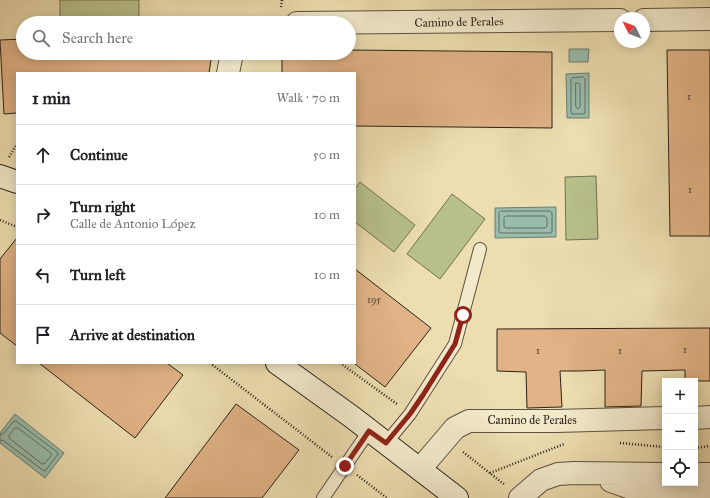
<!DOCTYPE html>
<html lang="en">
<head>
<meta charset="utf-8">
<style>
  :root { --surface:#fff; --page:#f2f2f2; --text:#202124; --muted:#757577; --line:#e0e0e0 }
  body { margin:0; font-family:"IM FELL Great Primer",serif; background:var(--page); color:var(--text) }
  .controls { position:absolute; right:12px; bottom:12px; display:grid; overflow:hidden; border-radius:0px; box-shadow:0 2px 10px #0003 }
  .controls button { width:36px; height:36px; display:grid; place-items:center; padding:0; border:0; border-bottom:1px solid var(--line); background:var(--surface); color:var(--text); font:20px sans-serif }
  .compass { position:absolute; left:614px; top:12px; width:36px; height:36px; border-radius:50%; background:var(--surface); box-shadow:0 2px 10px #0003; rotate:312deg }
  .stop { position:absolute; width:12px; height:12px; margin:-9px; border:3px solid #8f2418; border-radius:50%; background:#fff }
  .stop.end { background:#8f2418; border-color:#fff; box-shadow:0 1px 4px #0008 }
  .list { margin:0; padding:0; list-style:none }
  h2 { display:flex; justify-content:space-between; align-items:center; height:52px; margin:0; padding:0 16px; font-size:17px }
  h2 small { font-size:13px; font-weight:400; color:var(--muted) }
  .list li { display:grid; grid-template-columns:26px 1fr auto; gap:12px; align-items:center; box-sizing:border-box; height:60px; padding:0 16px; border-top:1px solid var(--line) }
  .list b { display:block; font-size:15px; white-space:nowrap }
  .list p { margin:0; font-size:13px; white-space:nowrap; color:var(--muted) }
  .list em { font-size:13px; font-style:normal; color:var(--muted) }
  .icon { flex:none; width:22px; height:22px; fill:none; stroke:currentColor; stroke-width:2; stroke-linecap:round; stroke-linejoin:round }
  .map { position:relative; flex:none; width:710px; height:498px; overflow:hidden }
  .search { position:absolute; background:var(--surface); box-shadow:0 2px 10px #0003; left:16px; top:16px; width:340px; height:44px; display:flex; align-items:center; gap:10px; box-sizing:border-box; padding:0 14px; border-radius:22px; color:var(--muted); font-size:15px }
  .panel { position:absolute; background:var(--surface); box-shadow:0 2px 10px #0003; left:16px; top:72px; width:340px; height:292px; border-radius:0px }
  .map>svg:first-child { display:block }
  .green { fill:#b8c18c; stroke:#727252 }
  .water { fill:#99bcac; stroke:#6d7e71 }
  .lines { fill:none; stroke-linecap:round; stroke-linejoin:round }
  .shore { stroke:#626f62; stroke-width:1 }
  .building { fill:#e1b386; stroke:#2c2219 }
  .lane-casing { stroke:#5c513f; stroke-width:14 }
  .street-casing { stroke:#5c513f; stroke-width:24 }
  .secondary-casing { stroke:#2c2219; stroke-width:24 }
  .path { stroke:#2c2219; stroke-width:2.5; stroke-dasharray:1 2; stroke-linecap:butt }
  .lane { stroke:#f3eacc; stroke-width:12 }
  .street { stroke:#f3eacc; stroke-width:22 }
  .secondary { stroke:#f3eacc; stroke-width:22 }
  .route { stroke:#8f2418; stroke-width:5 }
  .labels { text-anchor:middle; stroke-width:3; stroke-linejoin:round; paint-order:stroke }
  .number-label { font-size:10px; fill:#594634 }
  .street-label { font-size:12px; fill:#2c2219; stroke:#f3eacc }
</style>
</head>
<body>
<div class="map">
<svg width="710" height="498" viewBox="0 0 710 498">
  <rect width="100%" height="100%" fill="#eddeb1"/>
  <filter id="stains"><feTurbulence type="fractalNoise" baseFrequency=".005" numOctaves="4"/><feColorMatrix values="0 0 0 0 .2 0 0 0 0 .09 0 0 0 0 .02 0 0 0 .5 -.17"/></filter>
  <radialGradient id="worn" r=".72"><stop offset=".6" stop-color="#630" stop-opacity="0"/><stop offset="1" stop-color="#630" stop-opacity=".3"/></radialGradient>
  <path class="green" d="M60,0H139V23H60Z
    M596,176L598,239L566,240L565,177Z
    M360,182L415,225L394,252L355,222V189Z
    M452,194L485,219L440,279L407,254Z"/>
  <path class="water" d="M569,49H589L588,62H569Z
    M589,73V118H567L566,74Z
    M556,207V237L495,238V208Z
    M15,414L64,453L45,478L0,443V433Z"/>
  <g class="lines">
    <path class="shore" d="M583,77L585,79V113L583,114H572L571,112V79L572,78Z
      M576,83H578L580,84V107L578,109L576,107Z
      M501,211H550L552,213V232L550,233H500L499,232V213Z
      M506,216H545L547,218V226L545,228H506L504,227V218Z
      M15,428H18L51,453V456L44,464H42L9,438V436Z
      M0,435L4,433L14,421H16L57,452L58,454L46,470L44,471L4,441L0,440"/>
  </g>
  <path class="building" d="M23,39V53H212L209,73H17V113L4,114L0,40Z
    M349,50L552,52V128L355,126V73H282V53H349Z
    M667,50H710V236H670Z
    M17,238V346L0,333V259Z
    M355,269L431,328L385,387L355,364Z
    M710,328V381H685V370L642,371L641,406L605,407V370L580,371H560L562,407L527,408L526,372L497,371V329Z
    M39,363H167L183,375L135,438Z
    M236,404L299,450L262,498H165Z"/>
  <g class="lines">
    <g class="lane-casing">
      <path id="lane" d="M386,443L410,414L455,344L480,249
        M323,498L369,431"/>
    </g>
    <g class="street-casing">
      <path id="street" d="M644,20L710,19
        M297,23L620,20
        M228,73L232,53
        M695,418L710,417
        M420,469L455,428L469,421H556L665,418
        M695,474H710
        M611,481L631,488L710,496
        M520,498L541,480L558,474L574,473L665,474"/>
    </g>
    <g class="secondary-casing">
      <path id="secondary" d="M0,176L17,182
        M277,363L352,417L457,498"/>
    </g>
    <path class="path" d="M281,7L282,0
      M9,157L17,144
      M0,220L17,227
      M210,363L332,457
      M340,363L397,404
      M620,443L665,447
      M695,448L710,446
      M463,452L505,485
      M490,473L564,444
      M357,475L387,498"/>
    <use href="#lane" class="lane"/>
    <use href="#street" class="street"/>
    <use href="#secondary" class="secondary"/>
  </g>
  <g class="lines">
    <path class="route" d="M345,466L369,431L386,443L410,414L423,395L455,344L463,315"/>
  </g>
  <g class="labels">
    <g class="number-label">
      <text x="689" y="100">1</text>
      <text x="690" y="193">1</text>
      <text x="374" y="303">195</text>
      <text x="685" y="353">1</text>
      <text x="538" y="354">1</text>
      <text x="620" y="354">1</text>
    </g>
    <g class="street-label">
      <text transform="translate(459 22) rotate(-1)" y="4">Camino de Perales</text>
      <text x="532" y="424">Camino de Perales</text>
    </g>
  </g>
  <rect width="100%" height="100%" filter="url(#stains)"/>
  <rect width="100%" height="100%" fill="url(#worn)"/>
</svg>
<div class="controls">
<button>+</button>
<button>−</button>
<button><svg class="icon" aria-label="locate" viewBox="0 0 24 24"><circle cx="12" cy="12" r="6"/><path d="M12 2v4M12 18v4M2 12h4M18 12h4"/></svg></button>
</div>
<svg class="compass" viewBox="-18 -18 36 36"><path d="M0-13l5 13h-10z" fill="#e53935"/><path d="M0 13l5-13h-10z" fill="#757577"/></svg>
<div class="stop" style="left:463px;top:315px"></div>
<div class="stop end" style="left:345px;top:466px"></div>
<div class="search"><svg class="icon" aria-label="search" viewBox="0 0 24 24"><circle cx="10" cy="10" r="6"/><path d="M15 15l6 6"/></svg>Search here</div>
<section class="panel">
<h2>1 min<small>Walk · 70 m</small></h2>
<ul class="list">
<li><svg class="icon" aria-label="ahead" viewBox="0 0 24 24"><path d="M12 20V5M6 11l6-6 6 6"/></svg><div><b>Continue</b></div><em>50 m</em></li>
<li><svg class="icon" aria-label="right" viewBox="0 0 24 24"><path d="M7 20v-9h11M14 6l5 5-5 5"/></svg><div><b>Turn right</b><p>Calle de Antonio López</p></div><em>10 m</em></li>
<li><svg class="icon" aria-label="left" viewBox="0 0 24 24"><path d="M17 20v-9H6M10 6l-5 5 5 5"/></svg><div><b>Turn left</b></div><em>10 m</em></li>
<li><svg class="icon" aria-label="arrive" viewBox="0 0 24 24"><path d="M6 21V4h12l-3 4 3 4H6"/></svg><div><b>Arrive at destination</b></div></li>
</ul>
</section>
</div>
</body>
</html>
